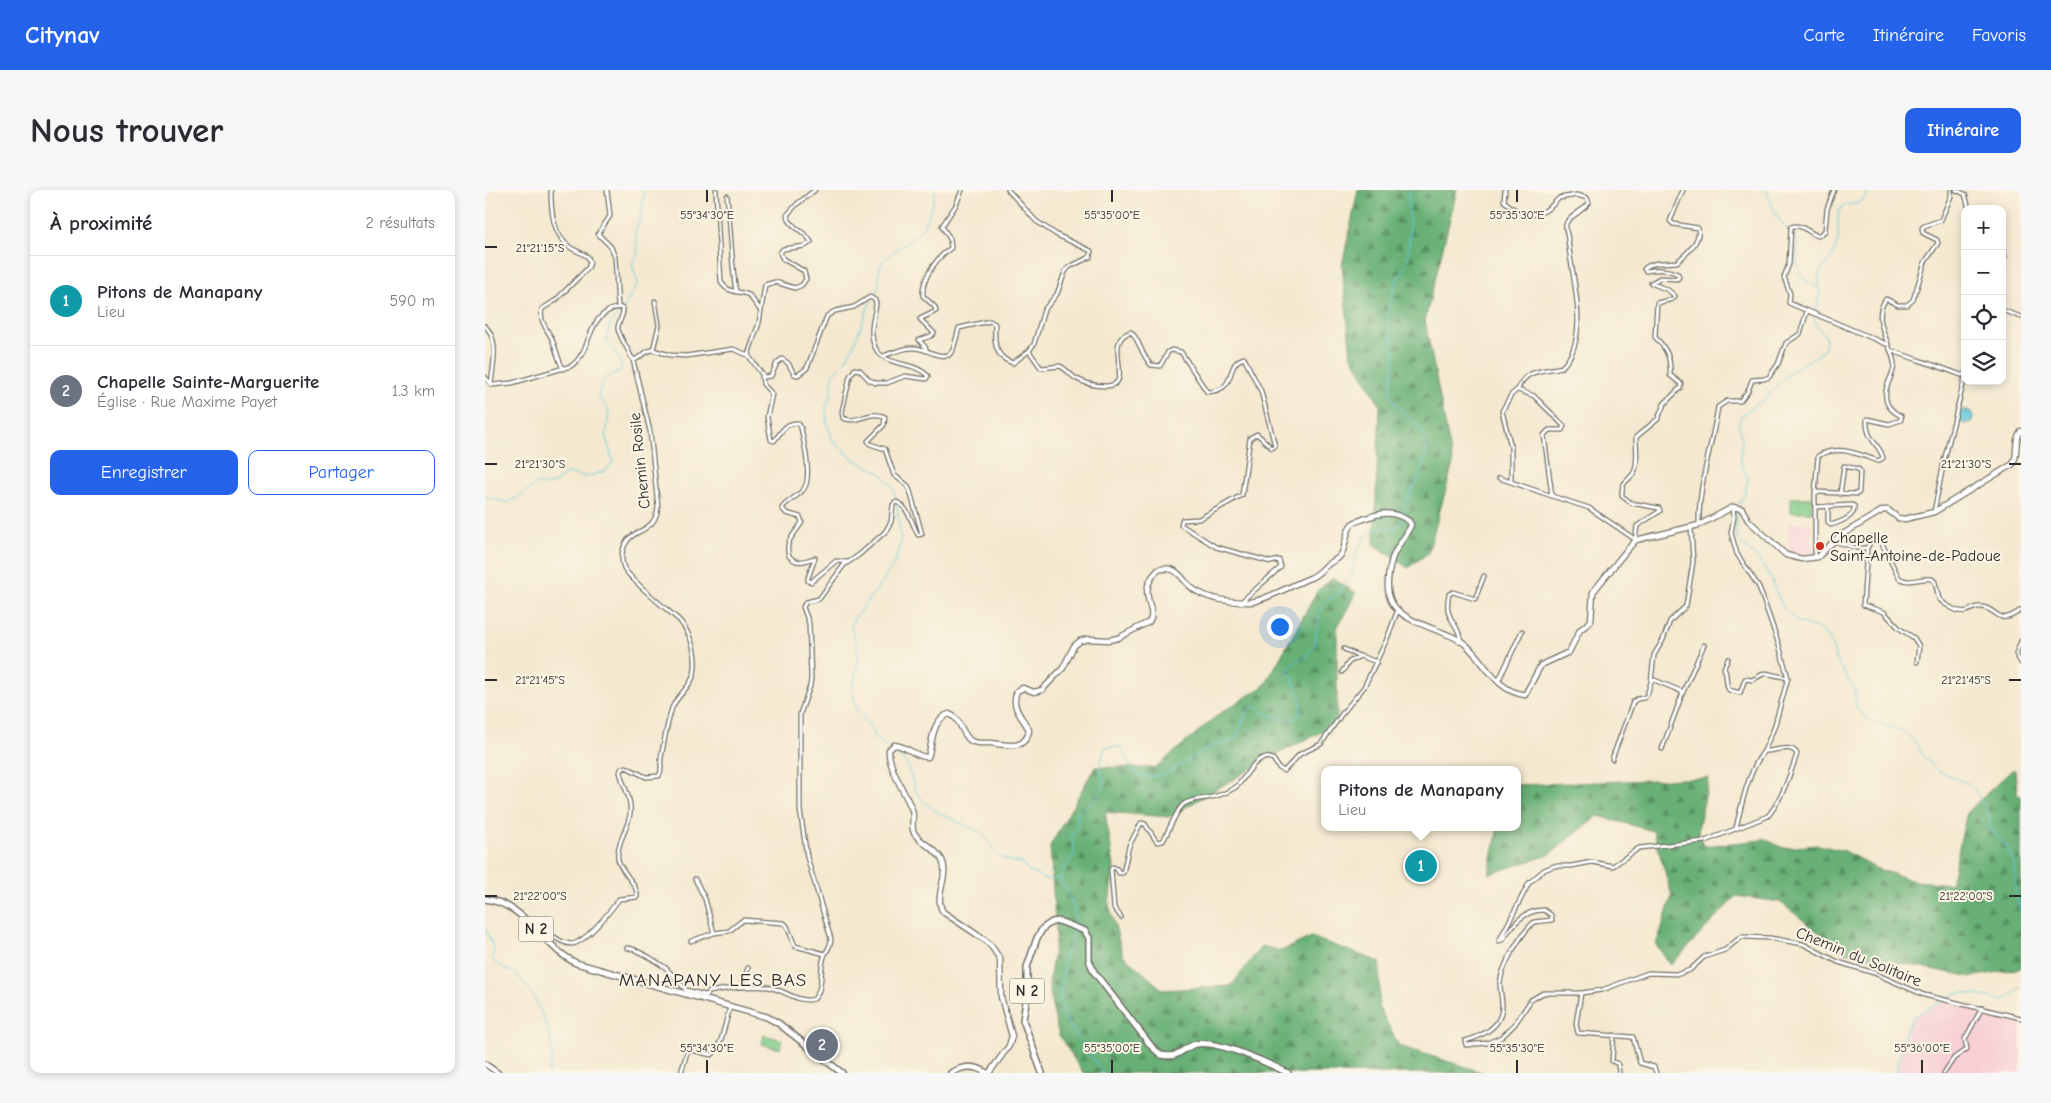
<!DOCTYPE html>
<html lang="fr">
<head>
<meta charset="utf-8">
<style>
  :root { --surface:#fff; --page:#f7f7f7; --text:#2b2b33; --muted:#7c7c81; --line:#e1e1e2; --accent:#2563eb }
  body { margin:0; font-family:"Comic Neue",sans-serif; background:var(--page); color:var(--text) }
  .controls { position:absolute; right:15px; top:15px; display:grid; overflow:hidden; border-radius:10px; box-shadow:0 2px 8px #0003 }
  .controls button { width:45px; height:45px; display:grid; place-items:center; padding:0; border:0; border-bottom:1px solid var(--line); background:var(--surface); color:var(--text); font:25px sans-serif }
  .you { position:absolute; left:794px; top:436px; width:18px; height:18px; margin:-12px; border:4px solid #fff; border-radius:50%; background:#1a73e8; box-shadow:0 0 0 8px #1a73e833 }
  .badge { display:grid; place-items:center; width:32px; height:32px; border-radius:50%; background:var(--accent); color:#fff; font-size:16px; font-weight:700 }
  .pin { position:absolute; translate:-50% -50%; border:2px solid #fff; box-shadow:0 1px 5px #0006 }
  .popup { position:absolute; left:836px; top:576px; width:200px; height:65px; box-sizing:border-box; display:grid; place-content:center; border-radius:10px; background:var(--surface); filter:drop-shadow(0 1px 4px #0005); font-size:16px; white-space:nowrap; color:var(--muted) }
  .popup b { font-size:19px; color:var(--text) }
  .popup::after { content:''; position:absolute; left:50%; top:100%; margin-left:-10px; border:10px solid transparent; border-top-color:var(--surface) }
  .list { margin:0; padding:0; list-style:none }
  h2 { display:flex; justify-content:space-between; align-items:center; height:65px; margin:0; padding:0 20px; font-size:21px }
  h2 small { font-size:16px; font-weight:400; color:var(--muted) }
  .list li { display:grid; grid-template-columns:32px 1fr auto; gap:15px; align-items:center; box-sizing:border-box; height:90px; padding:0 20px; border-top:1px solid var(--line) }
  .list b { display:block; font-size:19px; white-space:nowrap }
  .list p { margin:0; font-size:16px; white-space:nowrap; color:var(--muted) }
  .list em { font-size:16px; font-style:normal; color:var(--muted) }
  .actions { display:flex; gap:10px; padding:15px 20px }
  .actions a { flex:1; padding:11px 0; border:1px solid var(--accent); border-radius:10px; text-align:center; font-size:18px; color:var(--accent) }
  .actions .main { background:var(--accent); color:#fff }
  .icon { flex:none; width:28px; height:28px; fill:none; stroke:currentColor; stroke-width:2; stroke-linecap:round; stroke-linejoin:round }
  .map { position:relative; flex:none; width:1536px; height:883px; overflow:hidden; border-radius:10px }
  header { display:flex; align-items:center; gap:30px; box-sizing:border-box; height:70px; padding:0 25px; background:var(--accent); color:#fff }
  header strong { font-size:24px }
  nav { display:flex; gap:28px; margin-inline-start:auto; font-size:18px }
  .intro { display:flex; align-items:center; justify-content:space-between; box-sizing:border-box; height:120px; padding:0 30px }
  h1 { margin:0; font-size:35px }
  .button { padding:12px 22px; border-radius:10px; background:var(--accent); color:#fff; font-size:18px; font-weight:700 }
  main { display:flex; gap:30px; padding:0 30px }
  aside { flex:1; background:var(--surface); border-radius:10px; box-shadow:0 2px 8px #0003 }
  .map>svg:first-child { display:block }
  .built { fill:#f7cfd5 }
  .grass { fill:#80cc8a; stroke:#567c5a }
  .forest { fill:url(#forest-firs); stroke:#4a6e50 }
  .water { fill:url(#water-ripples); stroke:#467a84 }
  .lines { fill:none; stroke-linecap:round; stroke-linejoin:round }
  .stream { stroke:#61c8de; stroke-width:1 }
  .street-casing { stroke:#716e65; stroke-width:5.5 }
  .secondary-casing { stroke:#716e65; stroke-width:7 }
  .primary-casing { stroke:#716e65; stroke-width:8 }
  .street { stroke:#fff; stroke-width:3 }
  .secondary { stroke:#fff; stroke-width:4.5 }
  .primary { stroke:#fff; stroke-width:5 }
  .ticks { fill:none; stroke:#2b2b2b; stroke-width:2 }
  .poi-dot { fill:#c8321e; stroke:#fcf5e5; stroke-width:2 }
  .labels { text-anchor:middle; stroke-width:4; stroke-linejoin:round; paint-order:stroke }
  .shield { fill:#fcf5e5; stroke:#6a6863; stroke-width:1 }
  .shield-label { font-size:15px; font-weight:bold; fill:#2b2b2b }
  .street-label { font-size:16px; fill:#2b2b2b; stroke:#fcf5e5 }
  .poi-label { font-size:16px; fill:#2b2b2b; stroke:#fcf5e5; text-anchor:start }
  .quarter-label { font-size:19px; letter-spacing:1px; fill:#2b2b2b; stroke:#fcf5e5 }
  .ticks-label { font-size:12px; text-anchor:middle; fill:#2b2b2b; stroke:#fcf5e5; stroke-width:4; stroke-linejoin:round; paint-order:stroke }
</style>
</head>
<body>
<header>
<strong>Citynav</strong>
<nav><a>Carte</a><a>Itinéraire</a><a>Favoris</a></nav>
</header>
<div class="intro"><h1>Nous trouver</h1><a class="button">Itinéraire</a></div>
<main>
<aside>
<h2>À proximité<small>2 résultats</small></h2>
<ul class="list">
<li><span class="badge" style="background:#0f9aa8">1</span><div><b>Pitons de Manapany</b><p>Lieu</p></div><em>590 m</em></li>
<li><span class="badge" style="background:#6b7280">2</span><div><b>Chapelle Sainte-Marguerite</b><p>Église · Rue Maxime Payet</p></div><em>1.3 km</em></li>
</ul>
<div class="actions"><a class="main">Enregistrer</a><a>Partager</a></div>
</aside>
<div class="map">
<svg width="1536" height="883" viewBox="0 0 1536 883">
  <defs>
    <pattern id="forest-firs" width="22" height="20" patternUnits="userSpaceOnUse" patternTransform="scale(1.25)"><rect width="22" height="20" fill="#68b076"/><path d="M5 1l3.5 6h-7zM16 11l3.5 6h-7z" fill="#568f61"/></pattern>
    <pattern id="water-ripples" width="26" height="14" patternUnits="userSpaceOnUse" patternTransform="scale(1.25)"><rect width="26" height="14" fill="#61c8de"/><path d="M2 4q2-2 4 0t4 0M15 11q2-2 4 0t4 0" fill="none" stroke="#50a3b4"/></pattern>
  </defs>
  <rect width="100%" height="100%" fill="#fcf5e5"/>
  <filter id="ink" filterUnits="userSpaceOnUse"><feTurbulence type="fractalNoise" baseFrequency=".02" numOctaves="2"/><feDisplacementMap in="SourceGraphic" scale="10" xChannelSelector="R" yChannelSelector="G"/><feConvolveMatrix kernelMatrix="1 2 1 2 8 2 1 2 1" color-interpolation-filters="sRGB"/></filter>
  <filter id="wash" filterUnits="userSpaceOnUse"><feTurbulence type="fractalNoise" baseFrequency=".0096" numOctaves="4" result="noise"/><feDisplacementMap in="SourceGraphic" scale="20" xChannelSelector="R" yChannelSelector="G"/><feGaussianBlur stdDeviation="1.12" result="paint"/><feColorMatrix in="noise" values="0 0 0 0 0 0 0 0 0 0 0 0 0 0 0 0 0 1.4 0 .05"/><feComposite in="paint" operator="in"/></filter>
  <g filter="url(#wash)">
    <rect width="100%" height="100%" fill="#f4e9d0"/>
    <path class="built" d="M1303,333H1327V363L1303,364Z
      M1459,812L1536,830V883H1412L1425,832L1429,827Z"/>
    <path class="grass" d="M1306,308H1327L1326,322H1306Z
      M279,845L297,850L295,859L277,854Z"/>
    <path class="forest" d="M873,0H972L940,131L968,274L943,363L923,378L889,354L895,215L866,165L857,76Z
      M848,388L871,403L852,438V534L783,569L684,627L620,622L629,676L624,715L638,765L678,800L746,796L777,756L796,761L826,747L895,772L894,817L914,856L1000,883H598L574,845L567,817L564,794L571,745L565,656L610,577L670,578L734,524L780,495L833,400Z
      M1527,580H1530L1532,602L1536,606V778L1487,787L1359,762L1295,712L1251,706L1186,775L1171,755L1187,706L1168,641L1113,626L1064,665L1004,684L1013,637H1032V595L1224,588L1213,640L1219,656L1276,650L1278,648L1298,658L1333,655L1360,661L1390,678L1429,691L1466,694L1482,622Z"/>
    <path class="water" d="M1474 227a7 7 0 1 1 14 0a7 7 0 1 1-14 0Z"/>
    <g class="lines">
      <path class="stream" d="M1281,0L1290,23L1300,37L1313,49L1311,69L1316,85L1321,91L1335,99
        M389,106C398,96 390,84 397,73C403,64 415,58 424,51C439,41 449,17 450,0
        M386,110L368,157L360,171L348,184L346,206L341,217L342,233L348,251L367,268L397,284L408,297L411,309
        M139,118L153,93L147,75L153,64L150,42L156,27L159,0
        M1330,121L1335,105L1334,83C1343,72 1346,72 1351,57C1357,44 1348,24 1358,16C1370,13 1379,15 1384,0
        M0,307L22,313L38,304L52,293L61,296L71,292L82,283L101,287L120,281L128,272L121,247L124,221L113,206C119,186 117,190 135,181C140,168 124,160 121,148L125,135L136,121
        M1254,314L1260,303L1263,288L1255,272L1257,248L1254,236L1255,227L1269,215L1278,211L1305,182L1336,163L1340,157L1341,147L1331,135L1328,127
        M1252,321L1251,342L1252,349L1273,369L1286,388L1292,405L1299,419L1313,432L1334,439L1344,447L1351,469L1370,501L1371,518L1385,531L1418,541L1430,552L1439,567L1453,581L1484,594L1489,599L1503,622L1505,637L1508,642L1521,656L1529,672L1530,701L1536,722
        M919,325L920,313L935,285L942,259L937,241L909,212L905,203L910,165L902,128L911,92L922,73L925,43L923,13L925,0
        M402,556L391,549L388,541L372,520L369,508L367,501L374,464L366,437L369,429L398,391L410,372L416,353L412,314
        M406,560L422,574L431,602L440,613L458,625L495,642L502,649L509,660L515,667L525,671L537,673L544,681L562,690L575,688
        M589,734L590,721L583,702L575,691L576,685L589,664V655L586,647L593,635L592,624C600,614 616,607 619,595C620,590 617,588 616,584C613,575 618,565 620,557H636L646,578L655,586L662,587L681,584L726,556L741,553L751,548L762,521L769,516C778,521 787,528 798,529C830,534 812,495 803,482L804,477L821,466L830,455L834,423L840,413L855,401L867,384L872,361L880,347L890,339L911,338L918,329
        M588,738L586,753L580,768L575,809L583,834L618,883
        M0,739L9,758L7,769C14,778 22,778 30,784C48,796 67,843 67,864C68,871 65,877 63,883
        M1411,883L1420,842L1428,827L1471,803H1481L1518,810L1530,803L1536,796"/>
    </g>
  </g>
  <g filter="url(#ink)">
    <g class="lines">
      <g class="street-casing">
        <path id="street" d="M66,0C66,20 67,45 86,58C91,61 98,63 103,67L105,73L103,78L71,110L57,119C54,131 62,139 67,149C71,159 73,169 78,179
          M122,0L125,26L113,44L126,57L130,67L133,118
          M231,0L236,92C243,104 253,100 264,105L276,121
          M1020,0L1019,11C1039,29 1056,30 1074,8L1092,5L1102,8L1104,13C1099,20 1082,28 1081,34C1080,38 1082,44 1083,49C1086,86 1107,147 1077,177C1061,181 1038,179 1033,200L1049,206L1079,236L1077,240H1064L1059,245L1067,306L1104,318L1151,350
          M1349,0L1342,19L1340,41L1333,46C1324,43 1316,33 1306,37L1304,74L1299,87L1305,104L1304,113L1401,154
          M1471,0L1480,4L1484,19
          M242,6C246,38 246,70 251,102
          M1517,59L1520,66L1517,76
          M1517,120L1536,127
          M0,136C15,150 8,175 6,194
          M168,160L174,135L170,111
          M1405,160C1428,169 1452,175 1476,185L1480,184
          M441,161V158L434,150L446,146L449,143L435,129L451,121L450,117L438,106C436,89 452,67 466,58L465,49L457,36L471,15L477,0
          M544,161L556,178L575,176C581,179 585,184 590,188C599,193 610,196 620,196C653,197 615,150 646,142C653,147 657,166 666,175L675,176L683,162L687,160L696,162L722,202C755,200 738,174 759,168L776,201L790,256L787,258L772,244L765,248L757,305L714,329L697,330L696,335L731,357L786,372L794,370L796,377L757,411
          M263,165L274,133L280,95L290,92L310,98L317,95L321,89L319,81L298,69L295,63L298,59L320,56L326,52C321,41 305,38 302,25L312,14L330,0
          M398,166C407,163 419,157 429,158C442,158 450,168 464,165L468,160L474,138L505,131L510,134C509,150 509,168 528,173L544,161L549,154L559,120L572,104L580,82L584,77L605,67L606,61L572,45L551,31L523,0
          M277,186L278,194L287,204L282,227L286,250L289,251C296,243 300,232 313,233L316,238C319,253 328,289 318,300C312,307 302,311 297,318L301,323L315,327L317,332C310,345 299,350 304,366C313,376 320,370 330,368L323,388V391L326,392L351,371L362,372
          M0,187L7,195L27,193L86,176C109,160 99,125 134,117L138,119C139,127 132,132 133,139C135,148 143,158 146,167L150,170L163,161L168,160L185,165L201,166L248,159L263,165L279,187L286,186L292,173L297,169L303,173L309,184L313,185L322,178L342,126L350,121L369,117L385,107L390,110L391,114C390,124 386,135 387,145C390,181 425,167 443,186L441,189L420,186L402,193H391L384,190L375,180L370,179L365,186L357,222L358,228C371,235 386,219 400,227L399,235L383,251L385,254L400,259L409,285L422,295L425,301L437,344L433,345C428,336 422,313 410,312L408,315L406,332L400,342L374,365L359,375L334,409L321,412L318,417L324,433L326,488L325,496L315,524V620L322,667L346,749C346,758 341,760 339,767C334,781 339,798 329,809C314,814 298,799 283,797C262,795 245,798 224,802L219,809
          M1014,288L1067,306
          M1026,292V257L1017,221L1026,205L1033,199
          M1330,303L1332,302L1372,304L1374,302L1375,281L1373,279L1359,276L1355,304
          M1248,317L1249,327L1246,343L1252,364L1274,397L1294,455L1303,488L1289,538L1279,561C1290,562 1306,553 1312,564C1305,585 1297,609 1283,626L1220,651L1154,658L1128,676L1107,672L1086,676H1069L1059,680L1044,693L1014,751L1017,750C1028,735 1038,720 1059,720L1066,725L1067,730L1049,732C1036,744 1017,775 1015,793C1015,801 1017,809 1017,816C1017,837 998,846 980,851L981,855L1002,853L1017,847L1030,834L1046,810L1058,803H1096L1117,800L1163,783L1194,784L1205,780L1219,767L1240,760L1256,747H1260L1285,748L1318,754L1353,772L1389,783L1439,805L1536,828
          M1330,317L1367,315L1369,316C1371,327 1355,332 1346,335L1343,332V316
          M1449,322L1459,271L1480,187
          M1214,335C1213,295 1227,256 1233,217L1242,211H1255L1263,201L1267,190L1279,189L1284,187L1293,174L1301,153L1315,144L1322,121
          M1150,351L1152,336L1175,321L1174,318L1146,313L1137,306C1136,292 1141,293 1148,284C1154,276 1151,257 1151,247L1173,229L1179,214L1195,198L1196,194L1185,185C1186,168 1182,159 1170,147L1172,113L1188,109L1190,106L1183,100L1166,93L1175,88L1192,89L1194,87L1193,84C1182,79 1173,79 1161,81L1159,79C1166,71 1182,73 1192,72C1201,64 1216,52 1213,38L1188,34L1185,31L1198,0
          M1349,351L1371,358H1382L1389,346H1393L1414,388C1425,395 1435,387 1447,389L1450,392L1454,409C1460,415 1474,424 1482,421C1488,419 1490,416 1497,417C1515,420 1512,437 1536,420
          M1382,358L1378,415L1399,422L1414,438L1429,448L1434,456L1432,472
          M1330,367V303L1333,266C1353,254 1373,264 1393,271L1398,268C1396,255 1380,250 1382,229L1404,234L1416,230V226C1410,223 1405,220 1402,213C1396,196 1411,185 1409,172C1405,152 1386,128 1401,109L1413,115H1422L1428,110L1440,72L1453,53L1452,50L1438,43L1437,38L1439,36L1456,30L1466,6V0
          M976,451C973,430 958,431 964,404L968,402L990,409L999,386
          M1536,451L1531,464L1536,473
          M859,459L874,466
          M1243,469L1239,478C1243,486 1240,494 1244,500L1255,503L1260,489L1267,490L1280,483L1303,488
          M857,482L864,472L875,466L892,472
          M1167,489L1198,502
          M1013,492L1037,441
          M1177,559L1198,502L1219,455
          M1127,569L1148,512L1152,509L1159,508L1162,505L1166,492L1169,465L1178,450L1185,431L1201,416L1208,372L1206,337
          M1251,638C1257,613 1263,582 1279,561
          M210,689L220,709L229,743
          M636,727L629,718L626,679L628,677L632,679L634,683H638L644,656L656,633L660,634L672,652L678,651C683,643 692,618 699,614C706,609 714,609 722,608C731,607 743,602 751,597C762,588 770,561 788,569L794,578L799,581L815,564L836,554L856,525L879,497L902,449L912,422
          M52,740L58,739C67,745 75,753 86,754C100,754 126,720 134,709L152,707C154,695 136,683 133,669C131,654 143,639 145,624C147,608 138,596 135,582L136,579L141,577L161,587L174,586C178,580 175,575 176,568C179,552 182,534 187,518C193,503 209,496 210,478C211,461 206,445 195,431C183,420 146,391 139,378C134,366 138,351 150,344C163,337 171,334 173,317L165,241L148,170
          M206,751L229,743L244,741L258,730L299,733L302,736L310,756L340,764
          M142,758L148,759L164,767L181,778L201,800L220,805
          M257,795L263,778
          M1096,803L1091,834L1093,843L1148,847L1155,873L1169,877L1171,883
          M1129,845L1127,871L1133,874L1134,883
          M196,883L203,859L226,865L229,863L236,850L245,817
          M1459,883L1469,868L1482,859L1480,849L1497,818"/>
      </g>
      <g class="secondary-casing">
        <path id="secondary" d="M0,874L13,883
          M504,883L524,856L527,846L516,807L515,769L507,757L500,750L458,722C448,706 465,686 457,670C451,658 436,654 429,643C425,636 430,628 427,620C421,603 403,579 404,560L409,555C422,555 431,568 443,567C448,552 446,530 464,524C476,528 476,544 486,551C492,554 499,553 506,553C521,555 541,561 544,540C537,526 525,518 532,501L538,498L549,502L557,500L578,478L589,456L595,451L603,449L624,450L633,448L664,432C674,418 649,404 673,380C696,373 696,394 713,402C727,410 749,412 765,412C779,411 809,394 825,388C833,385 836,380 842,375C848,370 854,370 857,363C861,354 861,341 867,334C871,331 877,330 881,328C897,322 909,321 924,331L926,335C921,347 911,356 907,369C893,419 915,426 956,442C964,445 973,448 980,454C1000,471 1010,501 1040,505L1056,475L1084,462L1095,440L1106,431L1108,402L1141,361L1151,350L1214,335L1248,317L1257,319L1263,330L1301,365L1317,369L1333,367L1353,347L1398,320H1403L1413,328L1420,329L1449,322L1528,274C1534,263 1528,251 1536,241"/>
      </g>
      <g class="primary-casing">
        <path id="primary" d="M0,709C41,714 57,756 91,773L282,827L293,833L357,883
          M466,883C479,875 490,875 502,883
          M557,883L538,830L542,805V777L552,748L558,738L567,732L574,731L600,741L604,748V770L609,782L667,857L676,865C695,869 696,858 711,854C733,850 783,873 803,883"/>
      </g>
      <use href="#street" class="street"/>
      <use href="#secondary" class="secondary"/>
      <use href="#primary" class="primary"/>
    </g>
  </g>
  <path class="ticks" d="M222,0V12M627,0V12M1032,0V12M0,57H12M0,274H12M1524,274H1536M0,490H12M1524,490H1536M0,706H12M1524,706H1536M222,870V883M627,870V883M1032,870V883M1437,870V883"/>
  <circle class="poi-dot" cx="1335" cy="356" r="5"/>
  <g class="labels">
    <g class="shield">
      <rect x="33.5" y="726.5" width="35" height="25" rx="4"/>
      <rect x="524.5" y="788.5" width="35" height="25" rx="4"/>
    </g>
    <g class="shield-label">
      <text x="51" y="744">N 2</text>
      <text x="542" y="806">N 2</text>
    </g>
    <g class="street-label">
      <text transform="translate(154 271) rotate(-96)" y="6">Chemin Rosile</text>
      <text transform="translate(1374 766) rotate(22)" y="6">Chemin du Solitaire</text>
    </g>
    <g class="poi-label">
      <text x="1345" y="353">Chapelle<tspan x="1345" dy="18">Saint-Antoine-de-Padoue</tspan></text>
    </g>
    <g class="quarter-label">
      <text x="228" y="796">MANAPANY LES BAS</text>
    </g>
  </g>
  <g class="ticks-label">
    <text x="222" y="29">55°34'30"E</text>
    <text x="627" y="29">55°35'00"E</text>
    <text x="1032" y="29">55°35'30"E</text>
    <text x="55" y="62">21°21'15"S</text>
    <text x="55" y="278">21°21'30"S</text>
    <text x="1481" y="278">21°21'30"S</text>
    <text x="55" y="494">21°21'45"S</text>
    <text x="1481" y="494">21°21'45"S</text>
    <text x="55" y="710">21°22'00"S</text>
    <text x="1481" y="710">21°22'00"S</text>
    <text x="222" y="862">55°34'30"E</text>
    <text x="627" y="862">55°35'00"E</text>
    <text x="1032" y="862">55°35'30"E</text>
    <text x="1437" y="862">55°36'00"E</text>
  </g>
</svg>
<div class="controls">
<button>+</button>
<button>−</button>
<button><svg class="icon" aria-label="locate" viewBox="0 0 24 24"><circle cx="12" cy="12" r="6"/><path d="M12 2v4M12 18v4M2 12h4M18 12h4"/></svg></button>
<button><svg class="icon" aria-label="layers" viewBox="0 0 24 24"><path d="M12 4l9 5-9 5-9-5zM3 14l9 5 9-5"/></svg></button>
</div>
<div class="you"></div>
<div class="pin badge" style="left:936px;top:676px;background:#0f9aa8">1</div>
<div class="popup"><b>Pitons de Manapany</b>Lieu</div>
<div class="pin badge" style="left:337px;top:855px;background:#6b7280">2</div>
</div>
</main>
</body>
</html>
